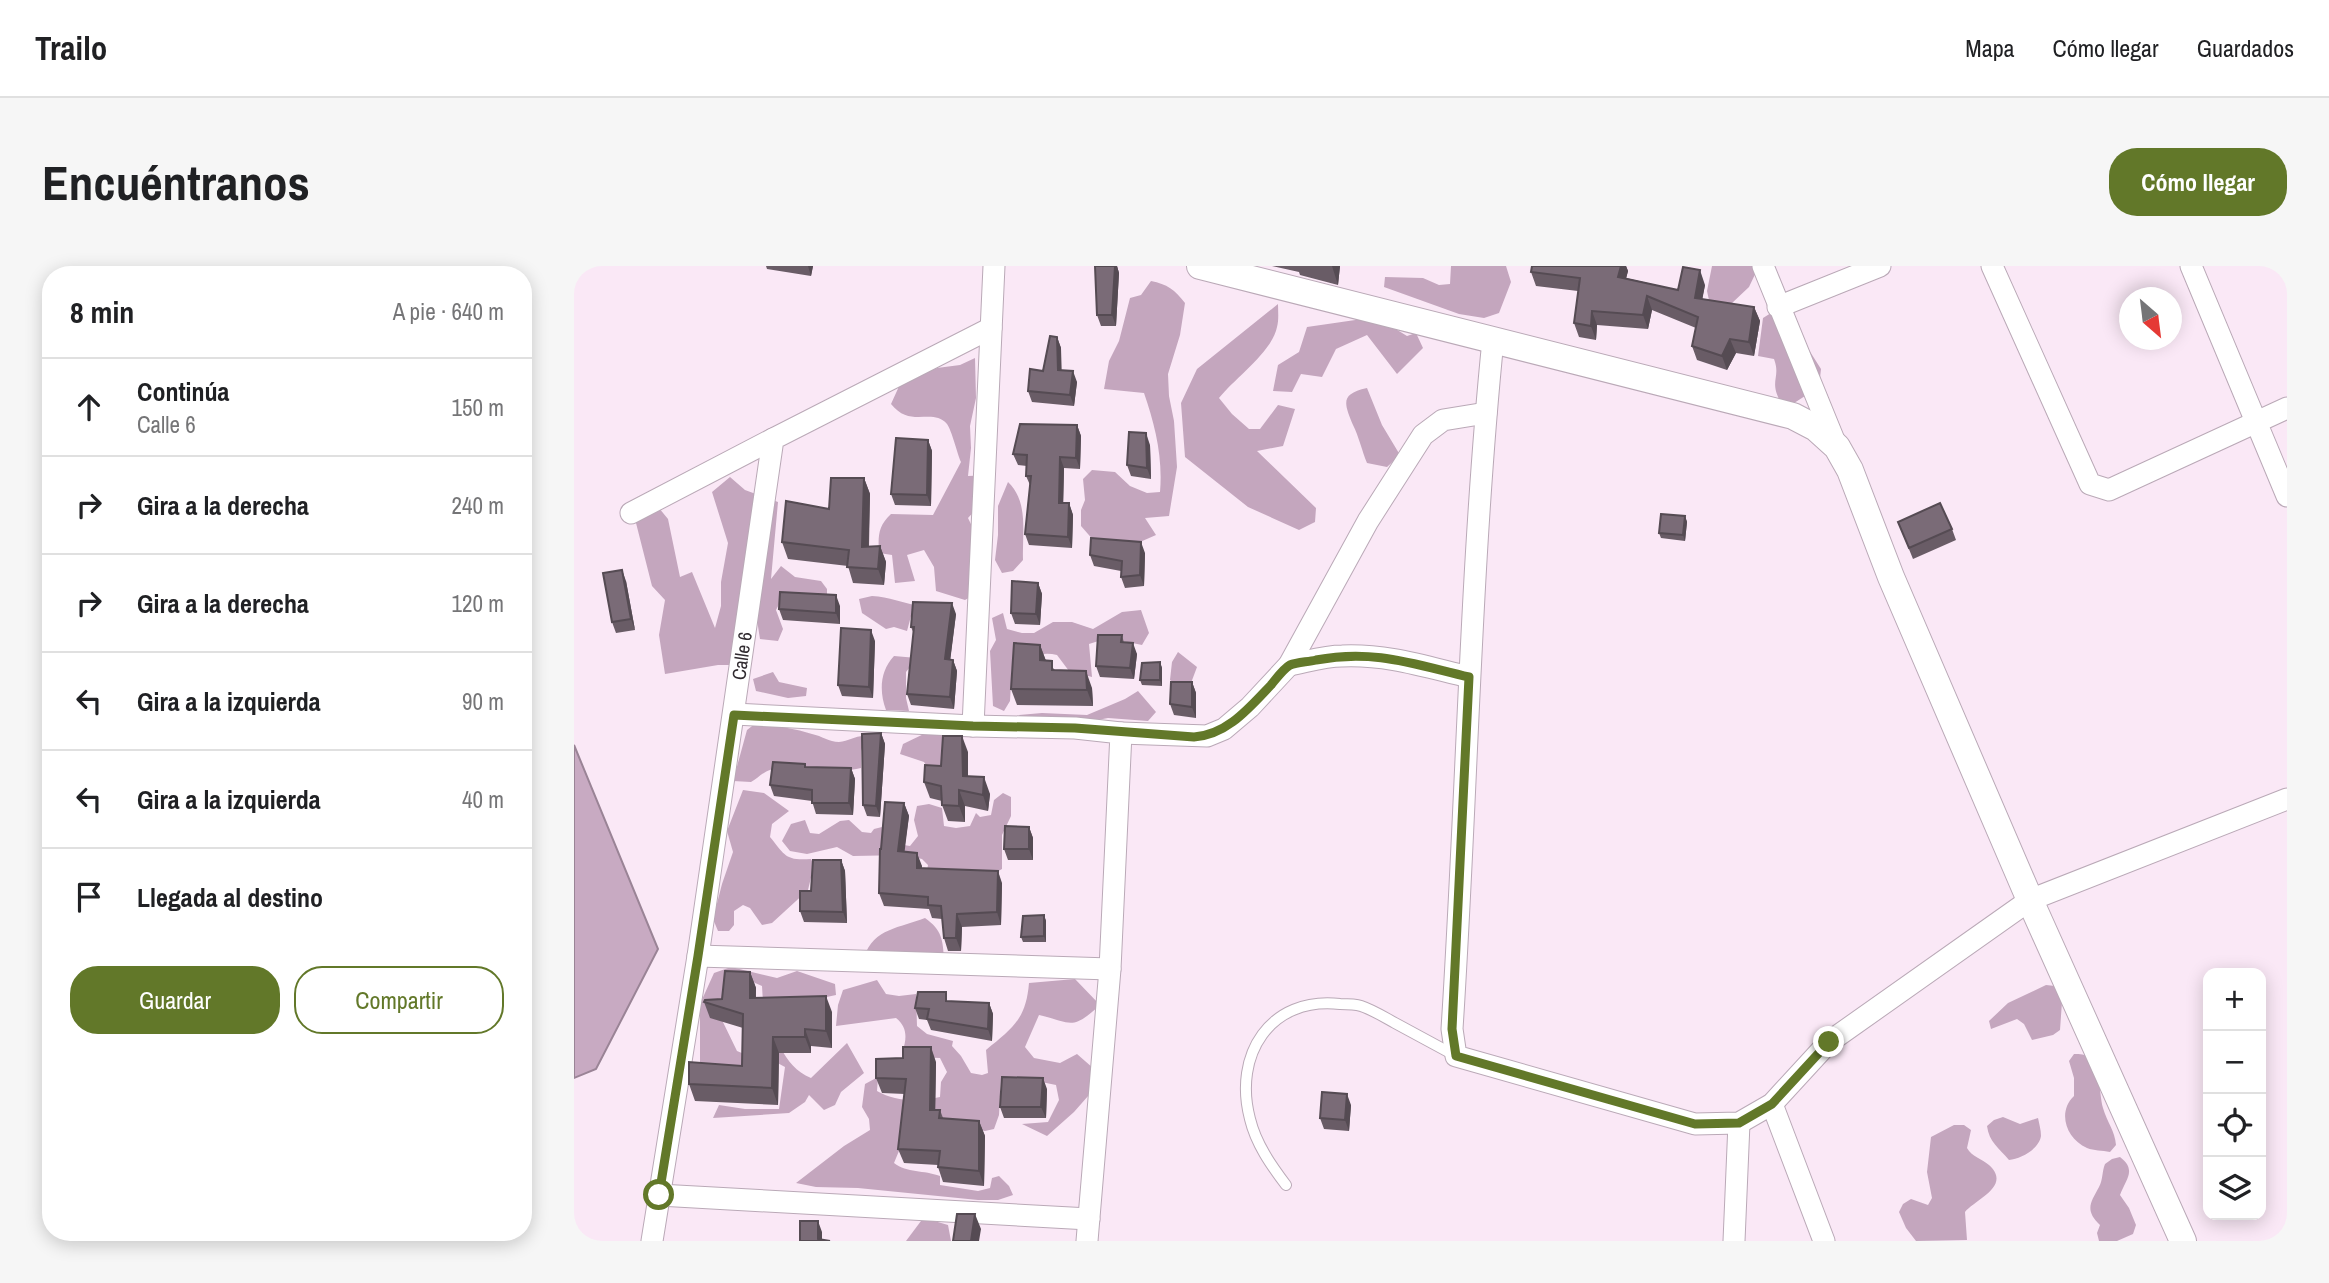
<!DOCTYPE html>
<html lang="es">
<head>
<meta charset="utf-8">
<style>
  :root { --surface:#fff; --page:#f6f6f6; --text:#202124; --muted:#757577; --line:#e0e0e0; --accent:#627829 }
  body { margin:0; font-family:"Archivo Narrow",sans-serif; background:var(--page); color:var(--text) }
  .controls { position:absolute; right:21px; bottom:21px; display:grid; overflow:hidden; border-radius:14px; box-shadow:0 4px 18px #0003 }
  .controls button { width:63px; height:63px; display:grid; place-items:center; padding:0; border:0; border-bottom:2px solid var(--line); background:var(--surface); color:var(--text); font:35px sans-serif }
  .compass { position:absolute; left:1545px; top:21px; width:63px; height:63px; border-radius:50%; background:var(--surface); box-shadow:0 4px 18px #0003; rotate:152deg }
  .stop { position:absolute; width:21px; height:21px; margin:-16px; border:5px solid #627829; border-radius:50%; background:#fff }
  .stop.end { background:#627829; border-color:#fff; box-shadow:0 2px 7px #0008 }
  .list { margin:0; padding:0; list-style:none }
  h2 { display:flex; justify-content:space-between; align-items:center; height:91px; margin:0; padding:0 28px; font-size:30px }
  h2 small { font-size:23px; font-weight:400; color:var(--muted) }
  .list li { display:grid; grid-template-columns:46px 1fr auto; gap:21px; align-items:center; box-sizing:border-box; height:98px; padding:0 28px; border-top:2px solid var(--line) }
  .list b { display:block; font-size:26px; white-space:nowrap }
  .list p { margin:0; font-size:23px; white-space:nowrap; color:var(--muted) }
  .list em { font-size:23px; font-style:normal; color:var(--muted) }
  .actions { display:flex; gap:14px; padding:21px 28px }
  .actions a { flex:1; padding:16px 0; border:2px solid var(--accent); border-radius:28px; text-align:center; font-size:24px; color:var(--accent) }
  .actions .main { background:var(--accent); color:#fff }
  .icon { flex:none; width:38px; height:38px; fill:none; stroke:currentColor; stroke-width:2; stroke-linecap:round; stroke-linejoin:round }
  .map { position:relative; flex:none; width:1713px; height:975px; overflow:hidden; border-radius:28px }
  header { display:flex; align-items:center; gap:42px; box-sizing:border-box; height:98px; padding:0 35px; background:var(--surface); border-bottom:2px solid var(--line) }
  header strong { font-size:33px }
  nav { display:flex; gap:38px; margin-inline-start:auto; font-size:24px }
  .intro { display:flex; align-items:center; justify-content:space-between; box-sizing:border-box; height:168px; padding:0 42px }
  h1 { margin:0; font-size:49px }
  .button { padding:18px 32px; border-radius:28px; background:var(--accent); color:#fff; font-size:24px; font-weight:700 }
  main { display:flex; gap:42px; padding:0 42px }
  aside { flex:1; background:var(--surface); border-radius:28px; box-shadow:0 4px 18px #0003 }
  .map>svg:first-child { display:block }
  .forest { fill:#c4a6be }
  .water { fill:#c8aac2; stroke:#9a8496; stroke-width:2 }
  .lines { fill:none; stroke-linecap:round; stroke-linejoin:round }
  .service-casing { stroke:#baa9b7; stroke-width:12 }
  .minor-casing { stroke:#baa9b7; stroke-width:23 }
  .tertiary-casing { stroke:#baa9b7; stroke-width:28 }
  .service { stroke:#fff; stroke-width:10 }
  .minor { stroke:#fff; stroke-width:21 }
  .tertiary { stroke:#fff; stroke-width:26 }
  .wall { fill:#695c66 }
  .shaded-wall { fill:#554b53 }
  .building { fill:#7a6b77; stroke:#554b53; stroke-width:2 }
  .route { stroke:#627829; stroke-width:9 }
  .labels { text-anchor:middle; stroke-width:7; stroke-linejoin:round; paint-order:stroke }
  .street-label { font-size:19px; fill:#302a2f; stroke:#fae8f6 }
</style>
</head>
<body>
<header>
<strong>Trailo</strong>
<nav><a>Mapa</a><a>Cómo llegar</a><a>Guardados</a></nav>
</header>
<div class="intro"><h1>Encuéntranos</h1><a class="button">Cómo llegar</a></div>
<main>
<aside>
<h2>8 min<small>A pie · 640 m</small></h2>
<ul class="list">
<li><svg class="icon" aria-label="ahead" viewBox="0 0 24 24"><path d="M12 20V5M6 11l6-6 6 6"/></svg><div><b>Continúa</b><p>Calle 6</p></div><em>150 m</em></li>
<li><svg class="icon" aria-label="right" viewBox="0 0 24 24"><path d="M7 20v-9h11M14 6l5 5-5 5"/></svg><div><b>Gira a la derecha</b></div><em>240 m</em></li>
<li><svg class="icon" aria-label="right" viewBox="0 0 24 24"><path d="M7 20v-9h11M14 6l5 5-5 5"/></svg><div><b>Gira a la derecha</b></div><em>120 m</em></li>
<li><svg class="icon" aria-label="left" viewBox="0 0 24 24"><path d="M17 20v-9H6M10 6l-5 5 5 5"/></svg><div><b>Gira a la izquierda</b></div><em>90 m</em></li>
<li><svg class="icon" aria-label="left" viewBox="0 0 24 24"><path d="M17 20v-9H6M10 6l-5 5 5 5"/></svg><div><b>Gira a la izquierda</b></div><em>40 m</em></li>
<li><svg class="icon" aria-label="arrive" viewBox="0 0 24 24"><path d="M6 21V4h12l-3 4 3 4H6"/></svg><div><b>Llegada al destino</b></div></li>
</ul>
<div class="actions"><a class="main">Guardar</a><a>Compartir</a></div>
</aside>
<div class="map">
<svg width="1713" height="975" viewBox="0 0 1713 975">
  <rect width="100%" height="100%" fill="#fae8f6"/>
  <path class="forest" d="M877,0H932L937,16L925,47L910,52L885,48L810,21L811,11L849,12L865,19L876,18Z
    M1138,0H1185L1175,21L1157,38L1136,39L1133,25Z
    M577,15C593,18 601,24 611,37L606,69L594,108L595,130L600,155L603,201L595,250L571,252L582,269L566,276H521L507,260V244L511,234L509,213L518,204L541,206L556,220L573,227L586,226C589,191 581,159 570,127L530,123L535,95L545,75L556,32L567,29Z
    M704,38C704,45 705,54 703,61C698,86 661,112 645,132L658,148L675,163H686L704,139L721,143L709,180L683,185L742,242L741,256L725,264L674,241L611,191L607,137L623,103Z
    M1197,47L1228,73L1247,103L1245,121L1217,139L1206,135C1195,114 1207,112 1200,93L1184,90L1189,52Z
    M802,51L833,70L842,67L849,82L823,108L793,69L762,83L748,111L727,108L718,126L699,125L704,99L725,86L733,61Z
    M401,92L402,132L396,160L397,182L394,210L420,209L416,228L394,252L409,283L405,326L391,334L362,325L360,301L350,284L333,289L341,315L321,317L318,289L305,287C304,270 304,260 317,248L359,249L387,196C383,187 378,165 373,158C358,141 337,163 317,138L327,116L363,102L386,99Z
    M793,122L808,159L826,189L813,201L793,197C788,185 785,171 779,159C770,137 766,128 793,122Z
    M156,211L171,224L204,236L197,313L207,300L221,311L247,315L253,323V331L211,327L202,344L209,363L204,375L186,373L183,354L159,399H144L91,408L85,369L91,334L78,320L62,257L80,236L94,253L106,311L118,306L141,362L147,340V316L154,277L138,226Z
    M434,216C455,236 448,267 449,294L439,305L428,307L421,294L424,269V240Z
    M298,330C315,331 329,337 345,340L337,350L333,365L320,361L312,363L288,347L285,333Z
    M567,344L575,367L568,379L534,372L515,378L518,411L495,405L483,389C468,385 450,391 438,401L436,435L430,445L419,440L416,385L422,374L418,352L429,347L433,363L448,367H460L479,356H498L519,363L548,346Z
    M604,386L623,401L617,417L604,420L596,414L598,396Z
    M320,390L343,392L332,406V432L335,445L312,444C305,425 306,405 320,390Z
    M199,406L205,416L233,422L232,430L214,432L182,425L179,413Z
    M564,425L582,446L574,455L534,452L456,467L445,449L468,447L513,449L551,433Z
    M182,457C201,460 220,462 238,468C248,470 255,476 265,476C275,475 282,469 292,470L287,485V502C258,510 220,494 196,504C189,506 183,513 177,516L159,515L173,464Z
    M356,465L379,473L368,508L356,505L350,496L326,488L329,478Z
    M169,524L190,527L215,545L198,558L196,571C211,589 211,595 237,593L240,599L234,624L198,657L188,659L176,642L169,639L160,645V659L155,665H144L139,653L148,618L159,586L153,565Z
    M429,527L437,531V550L428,569V603L417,609L352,610L354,599L348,593L331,589L279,590L263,581L233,588L216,585L208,575L217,558L231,554L236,567L245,568L266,555L275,554L288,566L297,567L300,563L308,561L311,576L336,580L344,570L340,554L343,540L355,538L368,542L370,560L382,562L396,560L402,547L406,551L417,549L420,534Z
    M351,652C368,664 369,674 370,694L290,691C300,662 326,662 351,652Z
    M157,701L203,712L223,705L261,718L262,729L234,735L189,737L188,720L172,713L147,752L163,785L175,790L206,781C214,795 222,806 237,812L273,777L290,807L267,826L261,839L250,844L235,829L231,836L215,847L139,852L145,839L171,843H205L211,801L196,793L168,797L166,810L126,806V738L140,707Z
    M501,713L526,739C497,765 499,757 465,749L451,781L460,792L486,797L503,788L519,802L522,821L500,846L473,870L448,858L474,856L485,834L482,819L443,811H427L425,849L420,863L411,865L332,851L326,861L327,880L320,897C333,907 350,904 366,910V919L404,925L416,922L418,912L425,910L435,920L439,929L424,934H404L284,922L242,921L222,917L270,880L296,864L295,853L288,841L291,818L304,811L303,825C322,836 345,836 366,831L367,816L373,806L366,792L341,791L329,784C333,771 333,761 322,752L262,760L264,739L269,724L303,714L312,728L325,730L342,728L343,760L353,768L379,775L378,780L387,790L397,807L408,809L414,807L412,784C439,762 452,753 455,717Z
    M1472,719L1481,720L1488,736L1486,764L1479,769L1458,774L1450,758L1443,753L1417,763L1415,755L1434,737Z
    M1500,788C1506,788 1511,788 1516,792C1527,804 1525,827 1529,842C1533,856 1541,865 1542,879L1536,886C1528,884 1520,885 1513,882C1492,873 1483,846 1500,830V812L1495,795Z
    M1429,851L1446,858L1464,852C1465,857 1467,864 1467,870C1465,883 1447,893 1435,894C1425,882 1415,876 1413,860L1420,854Z
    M1380,859H1390L1397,864L1393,882C1398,891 1407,892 1415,899C1438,920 1402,933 1391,946L1393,974L1342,975L1332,962L1325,946L1329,938L1337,933L1354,939L1358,932L1353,906L1357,871Z
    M1546,891C1563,904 1552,913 1546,929L1555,942L1562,959L1559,968L1543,975H1525L1523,967L1526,959C1510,944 1517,936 1525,921C1529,914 1528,905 1531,898L1538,893Z
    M357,954L374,959L377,975H332L347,955Z"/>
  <path class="water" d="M0,479L84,683L22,803L0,812Z"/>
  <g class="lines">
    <g class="service-casing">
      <path id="service" d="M712,919C697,899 682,878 676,853C659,789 696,730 766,738C773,738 781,738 787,740C799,744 810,751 821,757C841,768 862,779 882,790"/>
    </g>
    <g class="minor-casing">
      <g id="minor">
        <path d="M1189,0L1262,179"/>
        <path d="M1418,0L1516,218L1535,224L1713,142"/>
        <path d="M1617,0L1713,230"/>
        <path d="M1204,41L1306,0"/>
        <path d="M919,74C896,303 893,533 878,763L882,790L1121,858L1165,857L1198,838L1255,776L1456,634L1713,533"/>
        <path d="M57,247L199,173"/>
        <path d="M715,399C732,396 750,390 768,390C813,388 852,401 895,411"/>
        <path d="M160,448L399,460L501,462L547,467L536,703L513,975"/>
        <path d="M399,460L420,0"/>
        <path d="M547,467L633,470L650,463L676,441L715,399L794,255L849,169L869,154L912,147"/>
        <path d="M124,690L536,703"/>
        <path d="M1198,838L1250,975"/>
        <path d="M85,929L515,953"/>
        <path id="s1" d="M78,975L124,690L199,173L417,62"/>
        <path d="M1160,975L1165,857"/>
      </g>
    </g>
    <g class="tertiary-casing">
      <path id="tertiary" d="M626,0L1219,150L1242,162L1263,181L1276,204L1317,311L1459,641L1609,975"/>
    </g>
    <use href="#service" class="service"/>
    <use href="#minor" class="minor"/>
    <use href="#tertiary" class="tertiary"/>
  </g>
  <path class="wall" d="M192,0H239L237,10L193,3Z
    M521,0H543L545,7L542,60H527L523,49Z
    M698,0H766L764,19L726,9L725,6Z
    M958,0H1052L1054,5L1052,12L1104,24L1131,19L1128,33L1180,41L1186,55L1180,90L1162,87L1153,104L1123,94L1118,80L1122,62L1078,44L1074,63L1023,59L1022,74L1005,71L1000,57L1004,25L962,20L957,6Z
    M483,71L487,82V104L503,116L500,140L458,136L454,125L469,105Z
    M503,159L507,170L506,203L490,202L489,237H495L499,249L498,282L455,279L451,268L456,219L452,210L453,200L444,199L439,188Z
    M354,174L358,185L357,240L321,239L317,228Z
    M576,179L577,213L557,210L553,199Z
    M290,212L296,228L295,281L306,280L312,296L310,319L279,317L274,300L214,293L208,276L255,243Z
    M1111,250L1113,256L1111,275L1087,272L1085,267Z
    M1324,256L1378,263L1382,274L1339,293Z
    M571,287L570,320L551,322L547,311V305L520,300L516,289Z
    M52,315L61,364L42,367L38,356Z
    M464,317L468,328L466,359L441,358L437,347Z
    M266,340V358L209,354L205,343Z
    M382,348L376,394H379L383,405L380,443L337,439L333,428L340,368L337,361Z
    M548,369L550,377L563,388L560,413L526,411L522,400Z
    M301,375L299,432L268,430L264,419Z
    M466,379L472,395L481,404L518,422L519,440L443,439L437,423Z
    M586,396L588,402V420L568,419L566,414Z
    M618,416L622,427V452L600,449L596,438Z
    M307,467L311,478L306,551L293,550L289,539Z
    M394,486V510L416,528L414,545L391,540V556L374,555L368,539V535L356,532L350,516L367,500Z
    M231,498L232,501L277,502L281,513L279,549L242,548L238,535L200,530L196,519Z
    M330,537L335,550L330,585L348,600V603L428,617L427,659L388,661L387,685H374L370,672L368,653L358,652L355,643L310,640L305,627L307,583Z
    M455,561L459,572V594H434L430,583Z
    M267,594L271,605L273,657L230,656L226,645L237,625Z
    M470,649L472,655V676H449L447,671Z
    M176,706L182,722V731L258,746V782L237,780V787H205L204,839L121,835L115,818L168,800L169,762L136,752L130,736L148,733Z
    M415,737L419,748L418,775L357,764L353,754L345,753L341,742Z
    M362,796L361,844H366L369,852L405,855L411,870L410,920L369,916L364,901V899L330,897L324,883L331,828L308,827L302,812Z
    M473,823L472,852H430L426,841Z
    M777,839L775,865L750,863L746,852Z"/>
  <path class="shaded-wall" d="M234,0H239L237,10Z
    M541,0H543L545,7L542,60L538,49Z
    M758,0H766L764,19Z
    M1047,0H1052L1054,5L1049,25L1044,11Z
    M1126,4L1131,19L1126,46L1121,32Z
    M1073,30L1078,44L1074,63L1069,49Z
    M1180,41L1186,55L1180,90L1175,76Z
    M1018,45L1023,59L1022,74L1017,60Z
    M483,71L487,82L488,115L484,104Z
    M1156,73L1162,87L1153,104L1148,90Z
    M499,105L503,116L500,140L496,129Z
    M503,159L507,170L506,203L502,192Z
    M572,167L576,179L577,213L573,202Z
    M354,174L358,185L357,240L353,229Z
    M486,191L490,202L489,248L485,237Z
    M290,212L296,228L294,298L288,281Z
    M495,237L499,249L498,282L494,271Z
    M1111,250L1113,256L1111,275L1109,269Z
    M567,276L571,287L570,320L566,309Z
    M306,280L312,296L310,319L304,303Z
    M48,304L52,315L61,364L57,353Z
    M464,317L468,328L466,359L462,348Z
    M262,329L266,340V358L262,347Z
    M378,337L382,348L375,404L371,393Z
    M297,364L301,375L299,432L295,421Z
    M559,377L563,388L560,413L556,402Z
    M466,379L472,395L466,394Z
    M379,394L383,405L380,443L376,431Z
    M586,396L588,402V420L586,414Z
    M512,405L518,422L519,440L513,424Z
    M618,416L622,427V452L618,441Z
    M307,467L311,478L306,551L302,540Z
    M388,470L394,486V526L389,510Z
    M277,502L281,513L279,549L275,537Z
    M410,511L416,528L414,545L409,529Z
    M385,524L391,540V556L385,540Z
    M330,537L335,550L329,598L324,585Z
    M455,561L459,572V594L455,583Z
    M343,587L348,600L347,615L343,602Z
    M267,594L271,605L273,657L269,646Z
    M424,605L428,617L427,659L423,646Z
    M383,648L388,661L387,685L382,672Z
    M470,649L472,655V676L470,670Z
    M176,706L182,722L181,748L176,732Z
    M252,730L258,746V782L252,765Z
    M415,737L419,748L418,775L414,763Z
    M231,763L237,780V787L231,771Z
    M199,771L205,787L204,839L198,822Z
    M357,781L362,796L361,858L356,844Z
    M469,812L473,823L472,852L467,841Z
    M773,828L777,839L775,865L771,854Z
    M405,855L411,870L410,920L405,905Z
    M401,948L407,963L405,975H397Z
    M244,955L248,966V975L244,973Z"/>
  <path class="building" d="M521,0H541L538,49H523Z
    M958,0H1047L1044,11L1104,24L1109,1L1126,4L1121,32L1180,41L1175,76L1156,73L1148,90L1118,80L1124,51L1073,30L1069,49L1018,45L1017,60L1000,57L1006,12L957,6Z
    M476,70L483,71L484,104L499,105L496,129L454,125L456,103L469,105Z
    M446,158L503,159L502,192L486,191L485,237H495L494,271L451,268L457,210H452L453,189L439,188Z
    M555,166L572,167L573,202L553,199Z
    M322,172L354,174L353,229L317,228Z
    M257,212H290L288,281L306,280L304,303L273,301L275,284L208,276L212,235L255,243Z
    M1366,237L1378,263L1335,282L1324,256Z
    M1087,248L1111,250L1109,269L1085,267Z
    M517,272L567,276L566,309L547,311L548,295L516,289Z
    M48,304L57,353L38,356L29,307Z
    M438,315L464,317L462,348L437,347Z
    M206,326L262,329V347L205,343Z
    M339,336L378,337L371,393L379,394L376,431L333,428L340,361H337Z
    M267,362L297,364L295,421L264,419Z
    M524,369H548L547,376L559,377L556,402L522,400Z
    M440,377L466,379V394L478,395V404L512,405L513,424L437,423Z
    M586,396V414H566L568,397Z
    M597,416H618V441L596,438Z
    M307,467L302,540L289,539L288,468Z
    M369,470H388L389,510L410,511L409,529L385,524V540L368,539L367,520L350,516L351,499L367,500Z
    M199,496L231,498V501L277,502L275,537H238V524L196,519Z
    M311,536L330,537L324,585L343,587V602L424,605L423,646L383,648L382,672H370L367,640L354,639V631L305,627L306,583H307Z
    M431,560L455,561V583H430Z
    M239,594H267L269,646L226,645V625H237Z
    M470,649V670L447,671L449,650Z
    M151,705L176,706V732L252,730V765L231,763V771H199L198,822L115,818V796L168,800L169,748L130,736L131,734L148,733Z
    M344,726H372V735L415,737L414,763L353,753L355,743L341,742Z
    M329,781H357L356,844H366L365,852L405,855V905L364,901L366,885L324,883L332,813L302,812V793L329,792Z
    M428,811L469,812L467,841H426Z
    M748,826L773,828L771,854L746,852Z
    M383,948H401L397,975H379Z
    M226,955H244V973L256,975H226Z"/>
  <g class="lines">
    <path class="route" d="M85,929L124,690L160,449L399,460L501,462L620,471C653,469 675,442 697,419C702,413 709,403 716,399C723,396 734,396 742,394C800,383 839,398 895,411L878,763L882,790L1121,858L1165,857L1198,838L1255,776"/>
  </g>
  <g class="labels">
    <g class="street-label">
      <text dy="7" stroke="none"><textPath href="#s1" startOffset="592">Calle 6</textPath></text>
    </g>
  </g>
</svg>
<div class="controls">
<button>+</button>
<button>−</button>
<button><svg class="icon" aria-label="locate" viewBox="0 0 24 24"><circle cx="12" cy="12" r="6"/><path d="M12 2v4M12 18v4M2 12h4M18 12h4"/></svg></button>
<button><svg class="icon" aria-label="layers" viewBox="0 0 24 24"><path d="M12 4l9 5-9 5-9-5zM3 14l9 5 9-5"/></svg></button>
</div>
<svg class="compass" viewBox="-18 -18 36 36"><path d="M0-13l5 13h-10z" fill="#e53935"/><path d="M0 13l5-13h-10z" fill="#757577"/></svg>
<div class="stop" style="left:85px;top:929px"></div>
<div class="stop end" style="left:1255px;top:776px"></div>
</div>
</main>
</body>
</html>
